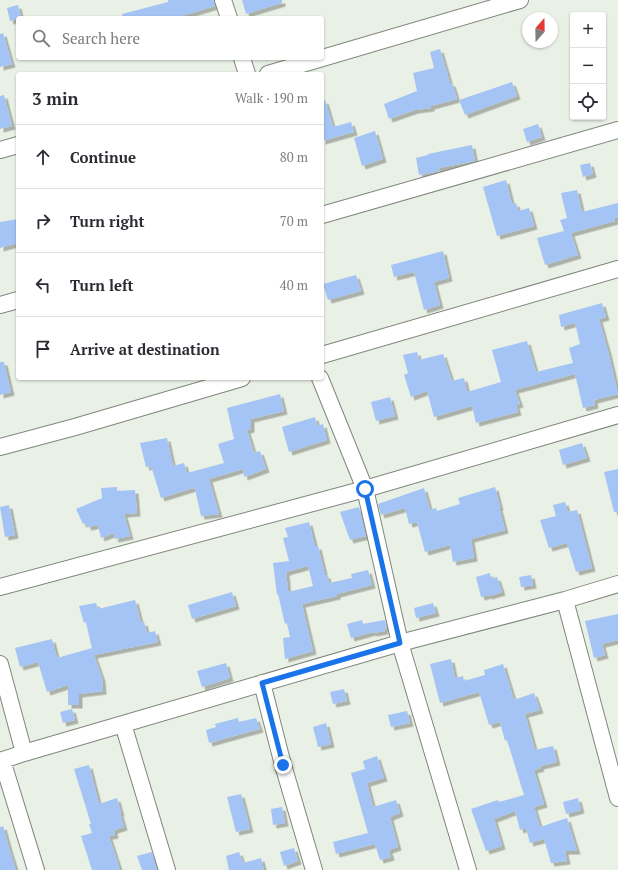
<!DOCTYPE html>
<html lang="en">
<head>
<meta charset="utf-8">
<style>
  :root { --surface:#fff; --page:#f2f2f3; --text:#2b2b33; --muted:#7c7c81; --line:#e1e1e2 }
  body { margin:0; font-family:"PT Serif",serif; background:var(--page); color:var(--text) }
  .controls { position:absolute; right:12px; top:12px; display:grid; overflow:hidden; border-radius:4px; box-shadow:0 1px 3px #0004 }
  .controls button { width:36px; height:36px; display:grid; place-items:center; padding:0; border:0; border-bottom:1px solid var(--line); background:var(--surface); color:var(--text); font:20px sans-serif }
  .compass { position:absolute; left:522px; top:12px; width:36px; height:36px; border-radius:50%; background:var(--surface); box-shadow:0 1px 3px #0004; rotate:20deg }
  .stop { position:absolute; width:12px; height:12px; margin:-9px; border:3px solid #1a73e8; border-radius:50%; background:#fff }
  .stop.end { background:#1a73e8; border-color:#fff; box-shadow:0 1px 4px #0008 }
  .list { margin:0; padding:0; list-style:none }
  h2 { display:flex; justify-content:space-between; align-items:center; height:52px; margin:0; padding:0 16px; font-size:17px }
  h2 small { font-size:13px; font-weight:400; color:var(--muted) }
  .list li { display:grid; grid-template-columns:26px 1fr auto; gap:12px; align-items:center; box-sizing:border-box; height:64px; padding:0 16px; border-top:1px solid var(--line) }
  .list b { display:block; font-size:15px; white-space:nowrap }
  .list em { font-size:13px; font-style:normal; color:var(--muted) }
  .icon { flex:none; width:22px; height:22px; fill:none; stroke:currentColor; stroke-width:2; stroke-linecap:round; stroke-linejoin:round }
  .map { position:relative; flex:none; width:618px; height:870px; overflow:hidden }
  .search { position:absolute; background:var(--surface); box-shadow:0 1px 3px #0004; left:16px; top:16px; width:308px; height:44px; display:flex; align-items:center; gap:10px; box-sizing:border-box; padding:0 14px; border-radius:4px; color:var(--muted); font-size:15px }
  .panel { position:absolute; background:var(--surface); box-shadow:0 1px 3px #0004; left:16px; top:72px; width:308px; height:308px; border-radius:4px }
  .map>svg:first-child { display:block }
  .building { fill:#a3c4f5; fill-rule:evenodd; filter:url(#shadow) }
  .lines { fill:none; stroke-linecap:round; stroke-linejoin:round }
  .minor-casing { stroke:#80867c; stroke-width:18 }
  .minor { stroke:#fff; stroke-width:16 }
  .route { stroke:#1a73e8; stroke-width:5 }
</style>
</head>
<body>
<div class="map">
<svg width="618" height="870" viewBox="0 0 618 870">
  <defs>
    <filter id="shadow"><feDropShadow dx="3.5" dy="3.5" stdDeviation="0" flood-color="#0004"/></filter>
  </defs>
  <rect width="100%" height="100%" fill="#e9f0e5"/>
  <path class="building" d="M168,0H214L215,6L175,18H123L122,14L168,2Z
    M242,0H282V3L246,14Z
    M18,5L21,18L10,21L7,8Z
    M3,33L12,64L0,67V34Z
    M440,49L450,83H452L457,99L431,106V108L415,110L389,119L384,104L417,91L413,73L434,68L430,52Z
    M512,82L517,96L465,115L459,100Z
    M4,95L12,126L0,129V96Z
    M325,100L333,127L351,122L354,132L322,141V101Z
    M538,124L542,137L527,142L523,129Z
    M375,131L383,159L362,166L354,138Z
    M472,145L475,161L439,168L440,171L419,175L416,158L428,155V154Z
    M590,163L593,174L583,177L580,165Z
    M506,180L512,204L516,203L518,211L529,208L534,226L497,236L483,187Z
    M577,190L582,212L618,203V217L614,218L615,221L571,233L578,255L545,265L537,238L564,231L560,220L567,218L561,193Z
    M18,219V243L0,248V222Z
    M443,251L449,278L434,282L440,305L424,310L414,272L394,277L391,265Z
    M356,275L361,291L328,300L323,284Z
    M602,303L606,317L599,319L608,351L618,394L594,400L595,405L583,408L575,374L515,390L520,404L516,405L518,412L476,423L472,406L434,417L427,391L411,397L404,375L408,373L403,355L417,352L419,360L443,354L452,381L464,378L467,392L501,382L492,350L527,341L536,372L573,363L569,348L580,344L575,323L561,327L559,315Z
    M0,362H4L11,392L0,395Z
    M280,394L284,411L251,419V429L247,430L254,453L260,451L266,469L244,477L243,469L209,479L219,514L201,516L195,489L193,488L161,498L151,466L146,467L140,443L167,438L173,466L184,463L187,473L224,463L218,444L234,439L227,408Z
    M390,397L395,416L376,421L371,402Z
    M315,417L317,426L323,424L327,440L289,452L282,427Z
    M582,443L587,458L563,465L559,450Z
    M618,469V512H614L604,472Z
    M117,487V491L135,490L137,513L124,514L130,536L115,539L114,533L101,538L98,525L88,527L86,523L83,524L76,509L102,498L101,488Z
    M495,487L500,507H499L505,530L471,539L474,558L453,562L450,545L425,552L417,522L409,524L405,508L381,515L378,504L424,488L430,510L436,508L437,511L460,504L458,498Z
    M565,502L568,512L577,510L592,568L576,572L567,543L549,548L540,520L556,516L553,505Z
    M9,505L15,535L5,537L0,507Z
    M359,507L366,536L350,540L340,512Z
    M309,522L315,546H318L325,575H327L329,583L352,578L351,574L368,570L372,585L337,594V596L302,604L313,651L285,659L283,638L290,637L287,623L285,624L278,594L277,595L273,563L289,561L283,538L288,537L285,528ZM308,566L313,586L288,592L286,572Z
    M490,573L491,579L497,577L502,592L489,596L488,595L481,597L476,577Z
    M531,575L533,585L521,587L519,577Z
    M232,592L236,606L192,619L188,605Z
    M135,600L141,623L144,622L147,633L155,631L158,642L94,655L102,678L103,691L79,694V705H68V685L47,692L38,662L20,667L15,648L52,639L57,658L92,648L93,654L86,622L84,623L79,606L96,603L98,609Z
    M433,603L436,613L416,618L414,608Z
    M618,614V640L602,644L605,655L594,658L585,621Z
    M362,620L363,624L385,620L387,628L384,629L385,631L373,633V632L351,638L347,624Z
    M451,659L455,678L463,676L464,681L485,675L484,670L503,664L514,700L534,693L540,710L525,714L535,750L553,746L557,762L540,766L541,768L534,770L544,804L534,807L540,827L567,818L577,851H565L567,861L551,863L544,839L530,843L526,828L520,830L515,811L494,819L502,846L486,851L471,809L498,800L499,802L524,795L507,740L505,741L500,722L489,725L479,692L440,703L430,664Z
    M226,663L230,678L202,687L197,671Z
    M344,689L347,701L333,704L330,692Z
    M72,709L75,720L63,723L60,712Z
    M407,711L410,723L391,727L388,715Z
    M238,718L239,722L256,718L260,729L209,743L206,730L216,727L215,724Z
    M326,723L331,744L318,747L313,727Z
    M377,756L384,778L367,783L373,807L396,800L400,813L390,817L398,847L389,850L391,857L380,860L375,844L336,854L333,842L368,833L351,773L365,769L363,761Z
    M89,765L99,804L117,798L121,813H120L124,827L114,830L115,835L109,836L120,870H92L81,836L92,833L89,824H91L74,769Z
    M241,794L250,829L236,832L227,797Z
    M578,798L581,810L566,814L563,802Z
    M282,807L285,823L273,825L271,809Z
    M3,826L10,851L16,870H0V827Z
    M294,848L298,861L284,866L280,852Z
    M152,852L157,870H142L137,856Z
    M239,852L243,863L261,858L264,870H229L226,856Z"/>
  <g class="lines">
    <g class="minor-casing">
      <path id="minor" d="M223,0L229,18
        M242,58L247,74
        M268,74L520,0
        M0,150L18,145
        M322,215L618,130
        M0,305L18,300
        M322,355L618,269
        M320,378L365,489L400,643L468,870
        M0,447L75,427L242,378
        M0,587L365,489L618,415
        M565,600L618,798
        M0,664L24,753
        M262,683L283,765L314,870
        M123,724L167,870
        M2,760L36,870
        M0,761L24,753L400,643L565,600L618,584"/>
    </g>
    <use href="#minor" class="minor"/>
  </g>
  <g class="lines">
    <path class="route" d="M283,765L262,683L400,643L365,489"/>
  </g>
</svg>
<div class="controls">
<button>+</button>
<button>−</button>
<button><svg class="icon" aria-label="locate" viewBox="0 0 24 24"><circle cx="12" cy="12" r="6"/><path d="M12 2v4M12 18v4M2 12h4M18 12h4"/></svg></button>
</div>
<svg class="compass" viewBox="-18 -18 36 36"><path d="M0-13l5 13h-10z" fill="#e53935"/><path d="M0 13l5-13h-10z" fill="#7c7c81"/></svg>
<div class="stop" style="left:365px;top:489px"></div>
<div class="stop end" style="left:283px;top:765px"></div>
<div class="search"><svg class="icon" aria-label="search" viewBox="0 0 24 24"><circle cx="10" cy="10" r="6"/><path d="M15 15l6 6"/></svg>Search here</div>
<section class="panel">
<h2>3 min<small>Walk · 190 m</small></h2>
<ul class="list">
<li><svg class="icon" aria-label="ahead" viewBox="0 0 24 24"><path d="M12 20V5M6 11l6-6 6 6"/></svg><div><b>Continue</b></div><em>80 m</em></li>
<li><svg class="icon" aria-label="right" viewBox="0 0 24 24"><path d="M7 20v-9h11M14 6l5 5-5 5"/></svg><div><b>Turn right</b></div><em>70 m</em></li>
<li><svg class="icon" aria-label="left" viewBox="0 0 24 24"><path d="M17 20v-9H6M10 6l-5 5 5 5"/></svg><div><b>Turn left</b></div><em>40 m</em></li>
<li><svg class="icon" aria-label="arrive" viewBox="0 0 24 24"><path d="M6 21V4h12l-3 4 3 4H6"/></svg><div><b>Arrive at destination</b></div></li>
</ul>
</section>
</div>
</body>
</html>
